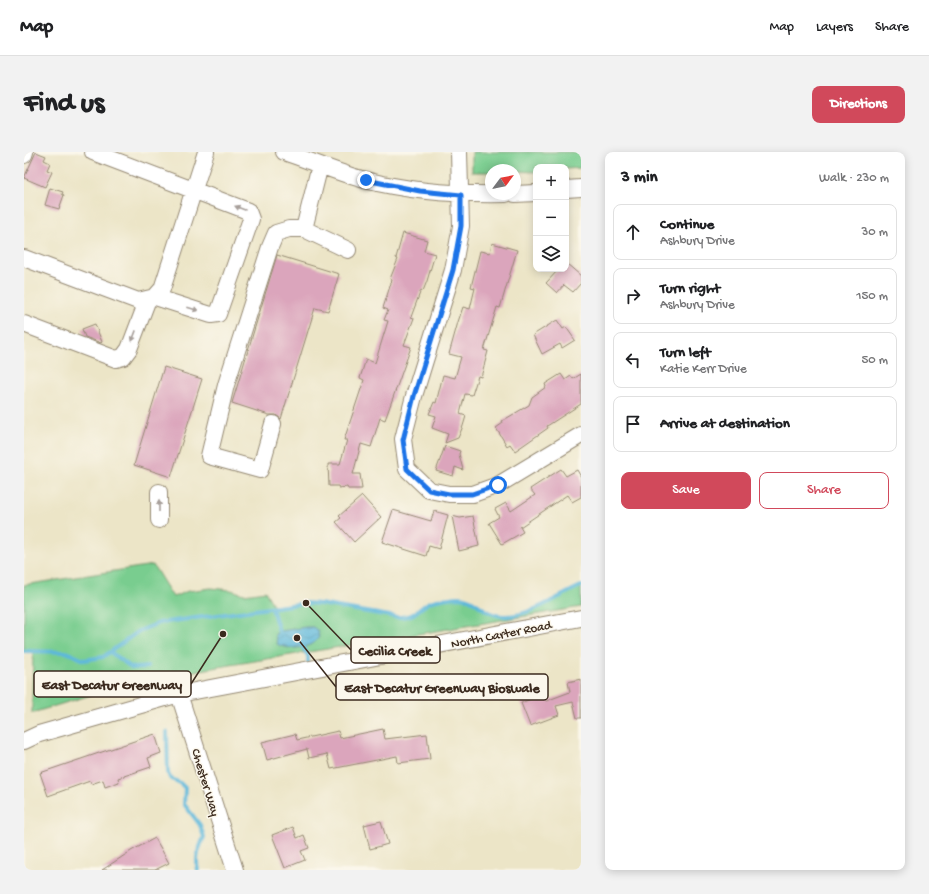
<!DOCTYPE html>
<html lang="en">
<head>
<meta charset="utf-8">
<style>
  :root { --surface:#fff; --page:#f2f2f2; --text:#202124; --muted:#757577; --line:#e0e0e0; --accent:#d1495b }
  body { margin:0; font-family:"Gochi Hand",sans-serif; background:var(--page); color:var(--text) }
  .controls { position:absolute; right:12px; top:12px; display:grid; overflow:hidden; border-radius:8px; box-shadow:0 2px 10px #0003 }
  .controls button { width:36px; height:36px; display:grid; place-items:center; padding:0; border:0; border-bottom:1px solid var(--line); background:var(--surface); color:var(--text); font:20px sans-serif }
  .compass { position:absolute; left:461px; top:12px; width:36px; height:36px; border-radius:50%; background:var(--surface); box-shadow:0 2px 10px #0003; rotate:58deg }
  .stop { position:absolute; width:12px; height:12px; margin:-9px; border:3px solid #1a73e8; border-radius:50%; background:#fff }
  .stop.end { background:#1a73e8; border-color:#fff; box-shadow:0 1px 4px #0008 }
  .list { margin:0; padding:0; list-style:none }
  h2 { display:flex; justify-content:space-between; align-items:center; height:52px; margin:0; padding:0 16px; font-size:17px }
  h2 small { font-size:13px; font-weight:400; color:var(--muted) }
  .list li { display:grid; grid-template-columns:26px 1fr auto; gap:12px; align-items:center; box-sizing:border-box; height:56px; margin:0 8px 8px; padding:0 8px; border:1px solid var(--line); border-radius:8px }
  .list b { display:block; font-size:15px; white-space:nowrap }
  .list p { margin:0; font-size:13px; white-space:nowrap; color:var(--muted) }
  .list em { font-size:13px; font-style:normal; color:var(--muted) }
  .actions { display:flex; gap:8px; padding:12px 16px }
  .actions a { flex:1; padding:9px 0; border:1px solid var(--accent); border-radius:8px; text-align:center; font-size:14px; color:var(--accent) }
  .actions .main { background:var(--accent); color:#fff }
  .icon { flex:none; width:22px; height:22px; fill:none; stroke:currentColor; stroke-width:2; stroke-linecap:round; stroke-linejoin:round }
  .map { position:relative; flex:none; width:557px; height:718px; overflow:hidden; border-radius:8px }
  header { display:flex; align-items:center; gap:24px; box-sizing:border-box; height:56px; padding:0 20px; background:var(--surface); border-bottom:1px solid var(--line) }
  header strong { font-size:19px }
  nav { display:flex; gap:22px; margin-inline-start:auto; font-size:14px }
  .intro { display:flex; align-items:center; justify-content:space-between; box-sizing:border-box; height:96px; padding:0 24px }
  h1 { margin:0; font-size:28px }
  .button { padding:10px 18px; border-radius:8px; background:var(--accent); color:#fff; font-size:14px; font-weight:700 }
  main { display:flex; gap:24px; padding:0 24px }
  aside { flex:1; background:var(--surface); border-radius:8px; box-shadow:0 2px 10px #0003 }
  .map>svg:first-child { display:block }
  .park { fill:#79cd8f; stroke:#5a7c56 }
  .water { fill:url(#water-waves); stroke:#4c717c }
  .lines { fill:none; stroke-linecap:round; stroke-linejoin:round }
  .stream { stroke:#5db8da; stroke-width:4 }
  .building { fill:#dba5bc }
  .minor-casing { stroke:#948872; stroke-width:18 }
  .minor { stroke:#fff; stroke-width:16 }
  .oneway { fill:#a79f9a }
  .route { stroke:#1a73e8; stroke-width:5 }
  .labels { text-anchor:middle; stroke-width:3; stroke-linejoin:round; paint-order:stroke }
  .street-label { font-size:13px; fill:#3b2a1e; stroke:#fbf7ec }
  .leader { fill:none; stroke:#3b2a1e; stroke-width:1.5 }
  .callout-dot { fill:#3b2a1e; stroke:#fbf7ec; stroke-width:1.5 }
  .callout { fill:#fbf7ec; stroke:#3b2a1e; stroke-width:1.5 }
  .callout-label { font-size:14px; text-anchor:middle; font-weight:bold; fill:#3b2a1e }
</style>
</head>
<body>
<header>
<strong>Map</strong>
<nav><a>Map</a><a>Layers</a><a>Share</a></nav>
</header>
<div class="intro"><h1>Find us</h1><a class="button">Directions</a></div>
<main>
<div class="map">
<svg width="557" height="718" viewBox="0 0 557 718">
  <defs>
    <pattern id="water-waves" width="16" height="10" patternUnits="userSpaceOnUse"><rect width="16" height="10" fill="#5db8da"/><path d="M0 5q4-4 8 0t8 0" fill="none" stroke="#4e96b0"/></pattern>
  </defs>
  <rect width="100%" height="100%" fill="#fbf7ec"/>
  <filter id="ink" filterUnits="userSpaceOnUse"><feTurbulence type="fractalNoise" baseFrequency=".025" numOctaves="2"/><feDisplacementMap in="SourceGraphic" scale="8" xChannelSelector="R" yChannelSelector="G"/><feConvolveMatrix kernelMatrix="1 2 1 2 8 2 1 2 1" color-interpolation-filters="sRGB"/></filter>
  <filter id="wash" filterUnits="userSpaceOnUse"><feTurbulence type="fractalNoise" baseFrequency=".012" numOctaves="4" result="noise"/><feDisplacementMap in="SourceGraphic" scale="16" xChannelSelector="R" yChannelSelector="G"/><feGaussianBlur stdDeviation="0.9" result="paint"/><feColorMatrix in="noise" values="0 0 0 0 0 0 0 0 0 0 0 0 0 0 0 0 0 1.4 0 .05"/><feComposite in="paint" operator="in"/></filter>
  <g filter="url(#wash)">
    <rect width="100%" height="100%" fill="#ece5c7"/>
    <path class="park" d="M448,0H557V16L542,17V15H512V20L467,18V20H448Z
      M129,413L149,445L164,439L187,436L207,438L220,442L241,439L251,456L282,451L296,452L372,465C392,465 390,460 404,451C412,447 425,446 434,445C450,445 455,457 469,462C497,471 532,445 557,434V455L116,528L8,561L9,498L0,499V433Z"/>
    <path class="water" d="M282,475H289L294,479L295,485C288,497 265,499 253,492L251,482L257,479Z"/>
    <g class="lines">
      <path class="stream" d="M248,456L255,480
        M278,494L284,504V510
        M0,499L42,500L60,508L79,505L115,479L135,471L282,451L296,452L372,465C392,465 390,460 404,451C412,447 425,446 434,445C449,445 456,457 469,462C496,472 533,444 557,434
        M86,500L108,516L124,515
        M143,580L144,621L146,626L156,631L161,636L160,652L176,673L180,685C175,696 171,706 174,718"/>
    </g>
    <g id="blocks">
      <path class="building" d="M12,0L22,4L20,8L26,11L23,18L28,20L21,35L0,26Z
        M26,36L39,40L38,42L40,43L35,57L21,53Z
        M379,81L403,88L400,99L411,102L403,129L399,139L397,138L387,165L390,166L380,193L387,195L361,268L356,266L347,295L337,292L329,322H336L338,337H324L323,335L315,336L314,334H305L304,312H316L323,288H320L340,228L336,226L342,207L351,211L364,169L360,168L364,158L359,156L368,128L366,127L374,107L372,106Z
        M468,91L493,98L476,156L473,155L460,198L464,199L457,225L454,224L448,243L441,242L436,262L442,264L439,274L434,286L421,291L424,282L408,276L412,264L405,262L410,250L412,251L419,223L431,226L437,205L425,202L434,170L439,155L446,157L451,136L447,135L456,99L466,101Z
        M253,103L315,122L304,159L291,156L257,267L252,263H245L208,251Z
        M542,111L557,124V131L549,140L540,133L533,141L522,131L535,117H542Z
        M533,168L539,177L542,175L551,188L538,196L536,192L518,202L509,183Z
        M71,172L78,190L77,191L61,185L58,177Z
        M140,215L178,227L147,325L110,313Z
        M537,222L541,228L547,224L549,227L557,222V252L523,274L524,276L491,299L486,292L483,294L472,276L479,271L478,269L505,253L508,245L522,235L521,232Z
        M421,294L436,299L435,302L439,318L431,315L429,324L412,319Z
        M537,317L542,324L553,318L557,325V345L548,350L543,343L496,375L499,380L478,392L465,371L475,365L471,357L482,351L487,359L511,343L506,337Z
        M338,344L357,365L330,390L312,370L317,366L315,364Z
        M369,358L407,369L410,359L424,363L415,397L405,394L402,404L358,390Z
        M428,364L436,366L449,364L455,394L435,399Z
        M557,527V566H553L549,550L532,554L535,563L506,574L497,551L519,542L522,549L546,540L544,530Z
        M359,577L361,587L403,582L406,607L374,611L373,604L307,617L303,602L285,606L283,597L243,608L238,590L271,582L273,588L314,579L316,586Z
        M131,582L137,601L124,606L127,615L94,626L95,630L81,635L79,628L67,632L66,629L24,644L16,621Z
        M357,669L364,692L346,697L340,673Z
        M269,675L273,686L280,683L285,696L277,699L281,708L261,716L248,683Z
        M131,686L145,711L131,718H78L107,699Z"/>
    </g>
  </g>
  <g filter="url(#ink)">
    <use href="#blocks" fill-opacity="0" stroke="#948872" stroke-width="1"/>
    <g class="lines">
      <g class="minor-casing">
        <path id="minor" d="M69,0L224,59L227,67L194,162L187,163L131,145
          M260,0C287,9 314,21 341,28C388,40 434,43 482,42
          M435,0L437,74L429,118L390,244L379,287L383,317L405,338L425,342H449L474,333L557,283
          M0,3L1,0
          M542,37L557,36
          M491,42L512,41
          M280,77L324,98
          M0,106L114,149L131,145L138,137L182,0
          M0,172L92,207L99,205L105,197L124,147
          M249,272L236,318L185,304L202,233L246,95L252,81L265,77H280L296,13
          M135,340V368
          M155,542L211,718
          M0,589L15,582L155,542L557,466"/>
      </g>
      <use href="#minor" class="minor"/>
    </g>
    <defs><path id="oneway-solid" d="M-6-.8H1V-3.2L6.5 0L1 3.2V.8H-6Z"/></defs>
    <g class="oneway">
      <use href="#oneway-solid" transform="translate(216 56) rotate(-159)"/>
      <use href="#oneway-solid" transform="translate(169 157) rotate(18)"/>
      <use href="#oneway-solid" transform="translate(110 184) rotate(111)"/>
      <use href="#oneway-solid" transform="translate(135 354) rotate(-90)"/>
    </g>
  </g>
  <g class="lines" filter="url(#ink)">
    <path class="route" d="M342,28L396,39L437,43V74L429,118L390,244L379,288L383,317L405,338L425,342H448L474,333"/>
  </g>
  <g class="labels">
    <g class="street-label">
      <text transform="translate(477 481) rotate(-11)" y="5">North Carter Road</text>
      <text transform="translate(183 630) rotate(73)" y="5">Chester Way</text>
    </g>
  </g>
  <path class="leader" d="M282 451L327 498M199 482L167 532M273 486L312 535"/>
  <g class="callout-dot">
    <circle cx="282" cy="451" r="4"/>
    <circle cx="199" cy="482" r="4"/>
    <circle cx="273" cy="486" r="4"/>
  </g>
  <g class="callout">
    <rect x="327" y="485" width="89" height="26" rx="4"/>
    <rect x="10" y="519" width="157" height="26" rx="4"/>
    <rect x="312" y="522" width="212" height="26" rx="4"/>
  </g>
  <g class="callout-label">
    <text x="371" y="503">Cecilia Creek</text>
    <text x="88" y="537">East Decatur Greenway</text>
    <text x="418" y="540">East Decatur Greenway Bioswale</text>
  </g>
</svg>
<div class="controls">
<button>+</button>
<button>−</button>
<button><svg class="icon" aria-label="layers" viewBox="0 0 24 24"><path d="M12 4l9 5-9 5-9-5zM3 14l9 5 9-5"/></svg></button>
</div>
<svg class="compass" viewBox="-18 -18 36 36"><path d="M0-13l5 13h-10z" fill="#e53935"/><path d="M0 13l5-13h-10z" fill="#757577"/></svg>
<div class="stop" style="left:474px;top:333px"></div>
<div class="stop end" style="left:342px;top:28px"></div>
</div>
<aside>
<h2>3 min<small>Walk · 230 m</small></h2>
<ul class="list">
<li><svg class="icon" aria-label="ahead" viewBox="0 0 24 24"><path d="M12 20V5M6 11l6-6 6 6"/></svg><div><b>Continue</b><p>Ashbury Drive</p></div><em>30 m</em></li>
<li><svg class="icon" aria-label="right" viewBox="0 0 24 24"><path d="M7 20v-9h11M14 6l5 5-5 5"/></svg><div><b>Turn right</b><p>Ashbury Drive</p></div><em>150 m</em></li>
<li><svg class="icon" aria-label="left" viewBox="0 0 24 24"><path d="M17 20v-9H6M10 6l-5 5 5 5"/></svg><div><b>Turn left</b><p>Katie Kerr Drive</p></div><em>50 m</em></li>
<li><svg class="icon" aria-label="arrive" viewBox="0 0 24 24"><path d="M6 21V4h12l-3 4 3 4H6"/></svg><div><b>Arrive at destination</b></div></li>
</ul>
<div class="actions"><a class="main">Save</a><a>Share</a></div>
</aside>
</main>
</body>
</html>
